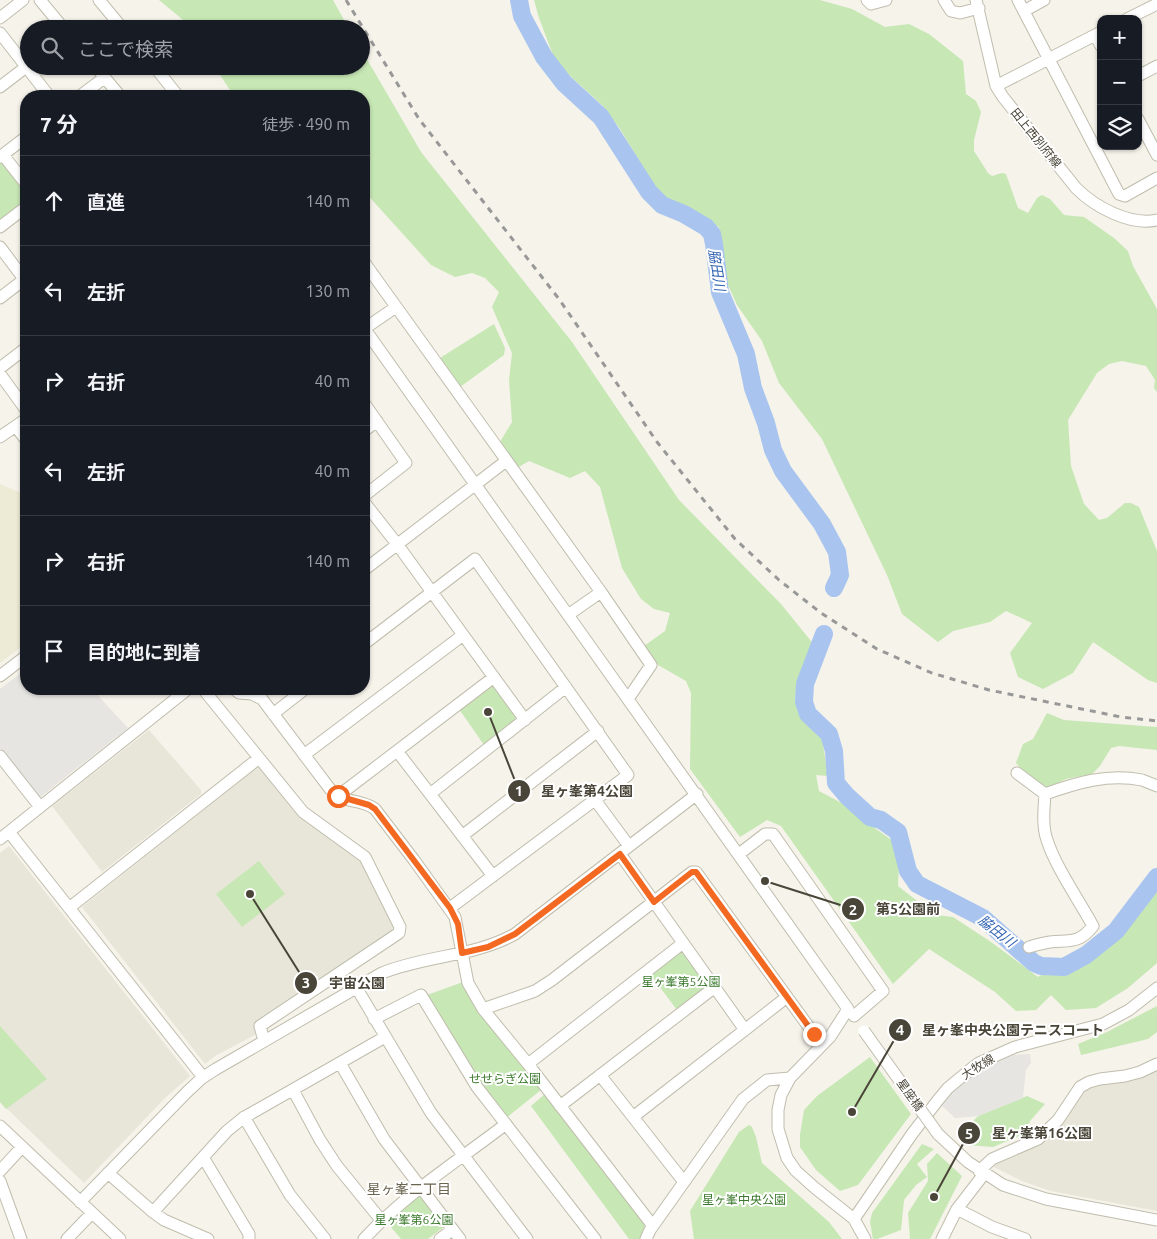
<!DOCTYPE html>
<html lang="ja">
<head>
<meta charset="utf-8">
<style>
  :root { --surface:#171b24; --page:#20242c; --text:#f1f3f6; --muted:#9ea1a6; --line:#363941 }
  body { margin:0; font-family:Ubuntu,"Noto Sans JP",sans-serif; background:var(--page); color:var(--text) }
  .controls { position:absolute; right:15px; top:15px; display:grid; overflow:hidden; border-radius:10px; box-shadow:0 1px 4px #0004 }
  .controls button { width:45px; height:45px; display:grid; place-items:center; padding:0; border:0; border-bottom:1px solid var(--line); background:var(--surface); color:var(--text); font:25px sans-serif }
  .stop { position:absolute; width:15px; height:15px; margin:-11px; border:4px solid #f46922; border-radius:50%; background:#fff }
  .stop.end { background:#f46922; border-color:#fff; box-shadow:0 1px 5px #0008 }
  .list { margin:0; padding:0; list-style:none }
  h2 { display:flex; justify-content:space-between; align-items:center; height:65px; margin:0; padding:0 20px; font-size:21px }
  h2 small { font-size:16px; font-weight:400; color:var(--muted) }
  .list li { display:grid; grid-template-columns:32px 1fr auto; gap:15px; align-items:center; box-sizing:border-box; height:90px; padding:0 20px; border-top:1px solid var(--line) }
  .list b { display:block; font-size:19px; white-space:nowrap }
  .list em { font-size:16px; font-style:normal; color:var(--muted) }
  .icon { flex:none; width:28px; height:28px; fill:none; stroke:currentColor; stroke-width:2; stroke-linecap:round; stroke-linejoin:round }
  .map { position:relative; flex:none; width:1157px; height:1239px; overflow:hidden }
  .search { position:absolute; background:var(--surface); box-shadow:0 1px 4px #0004; left:20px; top:20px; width:350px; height:55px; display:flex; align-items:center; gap:12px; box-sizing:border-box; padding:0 18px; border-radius:28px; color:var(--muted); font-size:19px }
  .panel { position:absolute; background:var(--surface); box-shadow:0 1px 4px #0004; left:20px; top:90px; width:350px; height:605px; border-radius:20px }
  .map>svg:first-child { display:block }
  .residential { fill:#e8e6d9 }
  .education { fill:#edebd5 }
  .green { fill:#c7e7b5 }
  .parking { fill:#e6e5e2 }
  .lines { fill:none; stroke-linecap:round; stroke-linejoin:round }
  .river { stroke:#a9c5ef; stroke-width:18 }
  .minor-casing { stroke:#c0bdad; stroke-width:13 }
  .minor { stroke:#fff; stroke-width:11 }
  .rail { stroke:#989898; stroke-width:3; stroke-dasharray:6 6; stroke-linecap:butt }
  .minor-bridge-casing { stroke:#c0bdad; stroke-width:13; stroke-linecap:butt }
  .minor-bridge { stroke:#fff; stroke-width:11 }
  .route { stroke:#f46922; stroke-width:6 }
  .labels { text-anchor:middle; stroke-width:4; stroke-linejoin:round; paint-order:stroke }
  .street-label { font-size:12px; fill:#494538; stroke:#fff }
  .park-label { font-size:12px; fill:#3b7a2c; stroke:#fff }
  .water-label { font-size:14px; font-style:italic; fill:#3365b3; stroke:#fff }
  .neighbourhood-label { font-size:14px; fill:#6b6550; stroke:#fff }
  .leader { fill:none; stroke:#494538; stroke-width:2 }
  .callout-dot { fill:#494538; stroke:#fff; stroke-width:2 }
  .mark-label { font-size:15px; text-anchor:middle; font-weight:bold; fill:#fff }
  .callout-label { font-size:14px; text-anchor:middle; font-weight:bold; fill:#494538; stroke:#fff; stroke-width:4; stroke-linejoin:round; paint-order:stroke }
</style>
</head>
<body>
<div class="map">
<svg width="1157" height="1239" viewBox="0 0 1157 1239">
  <rect width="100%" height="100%" fill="#f5f3ea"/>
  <path class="residential" d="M149,730L201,790V794L102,872L52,806Z
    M259,766L362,860L393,927L392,931L256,1023L255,1035L215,1056L205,1064L82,907Z
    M9,846L190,1076L165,1098L84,1183L0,1102V853Z
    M1157,1069V1211L1051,1191L1022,1181L992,1166L993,1161L1036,1143L1084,1090L1096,1084Z"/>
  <path class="education" d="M0,484L26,495V643L0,663Z"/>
  <path class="green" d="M159,0H333L349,29H194Z
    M534,0H820L852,9L885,27L909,24L929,34L963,61L966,94L976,101L981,112L974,140V151L988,173L992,176L1002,173L1006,174L1018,208L1028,213L1037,198L1042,195L1050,199L1064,215L1084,217L1114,238L1128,251L1133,266L1157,309V392L1154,388L1155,380L1146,366L1122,361L1109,364L1097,373L1068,420L1071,466L1084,504L1099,520L1107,518L1125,503H1131L1139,507L1157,551V683L1148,680L1093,642L1073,673L1043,689L1018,677L1010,653L1032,623L1006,611L990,622L953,631L938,642L902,614L887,575L822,439L779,383L762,341L737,305L723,274L719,227L660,195L620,129L603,106L556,63L539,18Z
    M361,49L421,152L572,342L679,500L781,604L815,646L795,697L798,712L821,732L828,776L816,775L819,791L853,809L862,819L893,841L899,865L898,886L935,915L953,917L991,942L1038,977L1109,936L1136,891L1157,872V963L1128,988L1096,1008L1066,1010L1051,995L1036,1010L1016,1011L995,992L929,949L893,984L781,826L767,820L740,837L690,769L691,693L686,681L658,665L644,646L665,631L670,613L654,609L641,599L622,568L600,487L585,471L570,478L529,461L517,468L500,442L512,422L509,380L512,353L492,307L499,292L485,278L472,273L455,277L431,265L364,191V96H234L214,66H361Z
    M0,163H4L26,189V202L0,222Z
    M494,324L505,348L504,355L460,387L440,358Z
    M490,685H494L517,715V720L484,745L459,709Z
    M1047,713L1064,720L1157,727V750L1119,746L1111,748L1100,766L1092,774L1066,779L1047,788L1026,774L1016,763L1023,744L1033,739Z
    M259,861L285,894L242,927L216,894Z
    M680,952H684L706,984V988L677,1010L650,974Z
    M463,982L541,1090L506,1118L471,1070L427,995Z
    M1157,1006V1032L1148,1039L1081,1055L1078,1044L1107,1032Z
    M0,1026L47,1079L6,1109L0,1102Z
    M870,1057L911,1114L858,1185L840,1191L816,1170L800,1147V1135L804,1110L817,1096Z
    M545,1094L644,1224L645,1231L641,1239H629L531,1106Z
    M1027,1096L1045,1104L1030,1121L1026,1133L993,1147L966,1145L957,1138L978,1116Z
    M749,1125L752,1127L756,1137L762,1163L829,1222L842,1239H694L690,1211L739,1132Z
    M922,1144L934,1149L917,1164L927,1177L916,1185L904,1200L901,1230L877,1239H873L870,1222L872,1213Z
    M937,1153L962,1176L930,1239H910L908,1213L928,1181L927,1164Z
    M418,1194L445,1226L428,1239H401L385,1220Z"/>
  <path class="parking" d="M26,669V689H92L128,728L39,798L0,748V689Z
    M1030,1054L1031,1063L1026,1070L1023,1098L978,1116L955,1118L940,1104L961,1083L984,1068L1013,1055Z"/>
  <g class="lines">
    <path class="river" d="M519,0L522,16L544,57L564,83L601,117L649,192L662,205L684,214L706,227L712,234L714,244L720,292L746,354L753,388L766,423L773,450L783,471L822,524L837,552L840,575L834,588
      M824,634L805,684L804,702L808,714L829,734L834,751L836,783L847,796L870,817L881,820L898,832L908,871L917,884L983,918L1034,963L1041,966L1064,967L1086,955L1116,931L1157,877"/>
    <g class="minor-casing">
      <path id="minor" d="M40,0L64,29
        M99,0L123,29
        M867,0L871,4L886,0
        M944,0L951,11L960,13L979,8
        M976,0L996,86L1003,97L1076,188C1095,207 1130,226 1157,220
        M1018,0L1119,194L1125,196L1157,178
        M1024,11L1044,0
        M0,18L23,0
        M1127,19L1157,4
        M0,33L49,96
        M1095,35L1101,46
        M95,66L120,96
        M154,66L178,96
        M1138,76L1157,66
        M996,86L1101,32
        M0,87L26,67
        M80,96L104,78
        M1138,119L1157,155
        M3,155L26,184
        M0,157L26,137
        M0,227L26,207
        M0,247L24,279
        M364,262L601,592L651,665L628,699
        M0,298L26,278
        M364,328L848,1009L830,1037L790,1078L781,1095L778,1110V1129L787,1158L796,1171L815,1188L854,1219L865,1239
        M364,329L396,307
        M0,368L26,348
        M0,374L26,410
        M364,403L406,463L364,496
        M16,427L26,440
        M364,431L377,421
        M0,437L26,419
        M364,502L397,544L525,720
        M364,570L506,461
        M568,615L601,592
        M364,644L475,559L628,775L450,908
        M0,676L26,656
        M203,689L303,812L365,857L400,927L399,933L260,1026L264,1041
        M234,689L239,693L252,694L262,699L330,789C346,805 359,798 375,809L414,860L455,917L468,983L483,1009L528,1064L653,1226
        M273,714L305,689
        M397,751L493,876
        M304,755L463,635
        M0,756L40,807
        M1017,773L1045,794C1076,783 1108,773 1142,780C1147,782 1152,784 1157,786
        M430,794L566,687
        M338,796L494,677
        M595,800L629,846
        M9,832L203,1077
        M462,836L598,731
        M0,839L188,689
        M620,854L745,1030
        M739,854L765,834H773L883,991L854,1016
        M69,908L259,758
        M1029,947C1036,945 1043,943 1050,942C1070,940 1079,944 1093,926C1079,900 1056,868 1047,840C1042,826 1044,809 1045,794
        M356,987L431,1113L527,1239
        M483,1009L535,991L552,980L692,872H696L822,1045
        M374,1019L421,995L477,1087L595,1239
        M340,1063L384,1139L460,1239
        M528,1064L683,943
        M600,1075L684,1182
        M293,1090L320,1140L337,1166L381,1220
        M560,1106L715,987
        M244,1117L290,1195L325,1239
        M633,1117L787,997
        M0,1126L120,1239
        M938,1134L968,1162L1003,1185L1046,1199L1157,1220
        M203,1157L249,1234V1239
        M0,1171L22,1147
        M979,1171L992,1159L1038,1139L1058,1120L1080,1087L1089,1082L1100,1079L1125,1076L1140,1072L1157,1064
        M108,1173L153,1212L164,1220L208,1239
        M0,1181L21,1239
        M80,1202L187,1092L202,1078L216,1069L382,973C426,955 474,957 515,934L697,794
        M957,1209L992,1227L1025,1239
        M153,1212L227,1131L243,1118L385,1037
        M854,1219L912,1134L938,1100L948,1088L971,1069L979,1063L1015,1047L1103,1024L1129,1010L1157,988
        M67,1239L92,1213
        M364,1239C405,1194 458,1161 506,1124
        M440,1239L452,1230
        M646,1239L650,1230L743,1099L767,1080L790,1078
        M942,1239L957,1209L984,1174"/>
    </g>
    <use href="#minor" class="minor"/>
    <path class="rail" d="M346,0L419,119L559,299L657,442L735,539L779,580L821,613L877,649L932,673L989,690L1121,717L1157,721"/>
    <g class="minor-bridge-casing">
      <path id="minor-bridge" d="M864,1031L938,1134"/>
    </g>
    <use href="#minor-bridge" class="minor-bridge"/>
  </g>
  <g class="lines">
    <path class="route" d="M338,796L369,805L375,809L450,908L458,924L462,953L488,947L515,934L620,854L654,902L692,872H696L814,1034"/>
  </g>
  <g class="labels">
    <g class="street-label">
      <text transform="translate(1036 138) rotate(51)" y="4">田上西別府線</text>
      <text transform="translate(978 1067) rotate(-32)" y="4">大牧線</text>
      <text transform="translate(910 1095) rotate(54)" y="4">星座橋</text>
    </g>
    <g class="park-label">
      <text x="681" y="986">星ヶ峯第5公園</text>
      <text x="505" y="1083">せせらぎ公園</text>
      <text x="744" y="1204">星ヶ峯中央公園</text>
      <text x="414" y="1224">星ヶ峯第6公園</text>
    </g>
    <g class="water-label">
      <text transform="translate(717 270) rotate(81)" y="5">脇田川</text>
      <text transform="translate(997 931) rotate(38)" y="5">脇田川</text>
    </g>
    <g class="neighbourhood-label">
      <text x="409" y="1194">星ヶ峯二丁目</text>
    </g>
  </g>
  <path class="leader" d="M488 712L519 791M765 881L853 909M250 894L306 983M852 1112L900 1030M934 1197L969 1133"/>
  <g class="callout-dot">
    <circle cx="488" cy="712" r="5"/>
    <circle cx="765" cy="881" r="5"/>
    <circle cx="250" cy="894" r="5"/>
    <circle cx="852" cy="1112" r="5"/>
    <circle cx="934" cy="1197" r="5"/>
    <circle cx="519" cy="791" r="12"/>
    <circle cx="853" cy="909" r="12"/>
    <circle cx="306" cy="983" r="12"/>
    <circle cx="900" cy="1030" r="12"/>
    <circle cx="969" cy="1133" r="12"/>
  </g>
  <g class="mark-label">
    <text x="519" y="796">1</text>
    <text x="853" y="915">2</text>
    <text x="306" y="988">3</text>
    <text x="900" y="1035">4</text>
    <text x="969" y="1139">5</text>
  </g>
  <g class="callout-label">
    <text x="587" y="796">星ヶ峯第4公園</text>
    <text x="908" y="914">第5公園前</text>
    <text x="357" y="988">宇宙公園</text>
    <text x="1013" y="1035">星ヶ峯中央公園テニスコート</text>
    <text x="1042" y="1138">星ヶ峯第16公園</text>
  </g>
</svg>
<div class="controls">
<button>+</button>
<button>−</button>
<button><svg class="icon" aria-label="layers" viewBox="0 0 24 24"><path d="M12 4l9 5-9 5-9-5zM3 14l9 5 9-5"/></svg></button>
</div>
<div class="stop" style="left:338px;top:796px"></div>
<div class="stop end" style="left:814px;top:1034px"></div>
<div class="search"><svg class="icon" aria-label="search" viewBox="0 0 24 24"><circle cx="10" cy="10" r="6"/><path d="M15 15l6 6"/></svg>ここで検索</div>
<section class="panel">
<h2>7 分<small>徒歩 · 490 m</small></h2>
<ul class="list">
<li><svg class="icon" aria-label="ahead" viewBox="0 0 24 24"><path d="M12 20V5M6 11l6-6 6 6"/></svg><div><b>直進</b></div><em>140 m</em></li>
<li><svg class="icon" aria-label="left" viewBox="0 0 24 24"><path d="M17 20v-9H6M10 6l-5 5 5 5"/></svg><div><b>左折</b></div><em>130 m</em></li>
<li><svg class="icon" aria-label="right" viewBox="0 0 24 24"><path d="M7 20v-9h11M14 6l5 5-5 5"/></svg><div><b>右折</b></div><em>40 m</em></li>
<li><svg class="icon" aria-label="left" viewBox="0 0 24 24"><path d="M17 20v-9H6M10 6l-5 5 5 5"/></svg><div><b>左折</b></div><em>40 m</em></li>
<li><svg class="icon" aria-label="right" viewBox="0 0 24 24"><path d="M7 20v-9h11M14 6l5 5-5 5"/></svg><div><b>右折</b></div><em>140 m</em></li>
<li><svg class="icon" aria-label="arrive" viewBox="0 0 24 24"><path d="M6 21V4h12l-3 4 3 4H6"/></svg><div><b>目的地に到着</b></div></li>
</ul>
</section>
</div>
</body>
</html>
